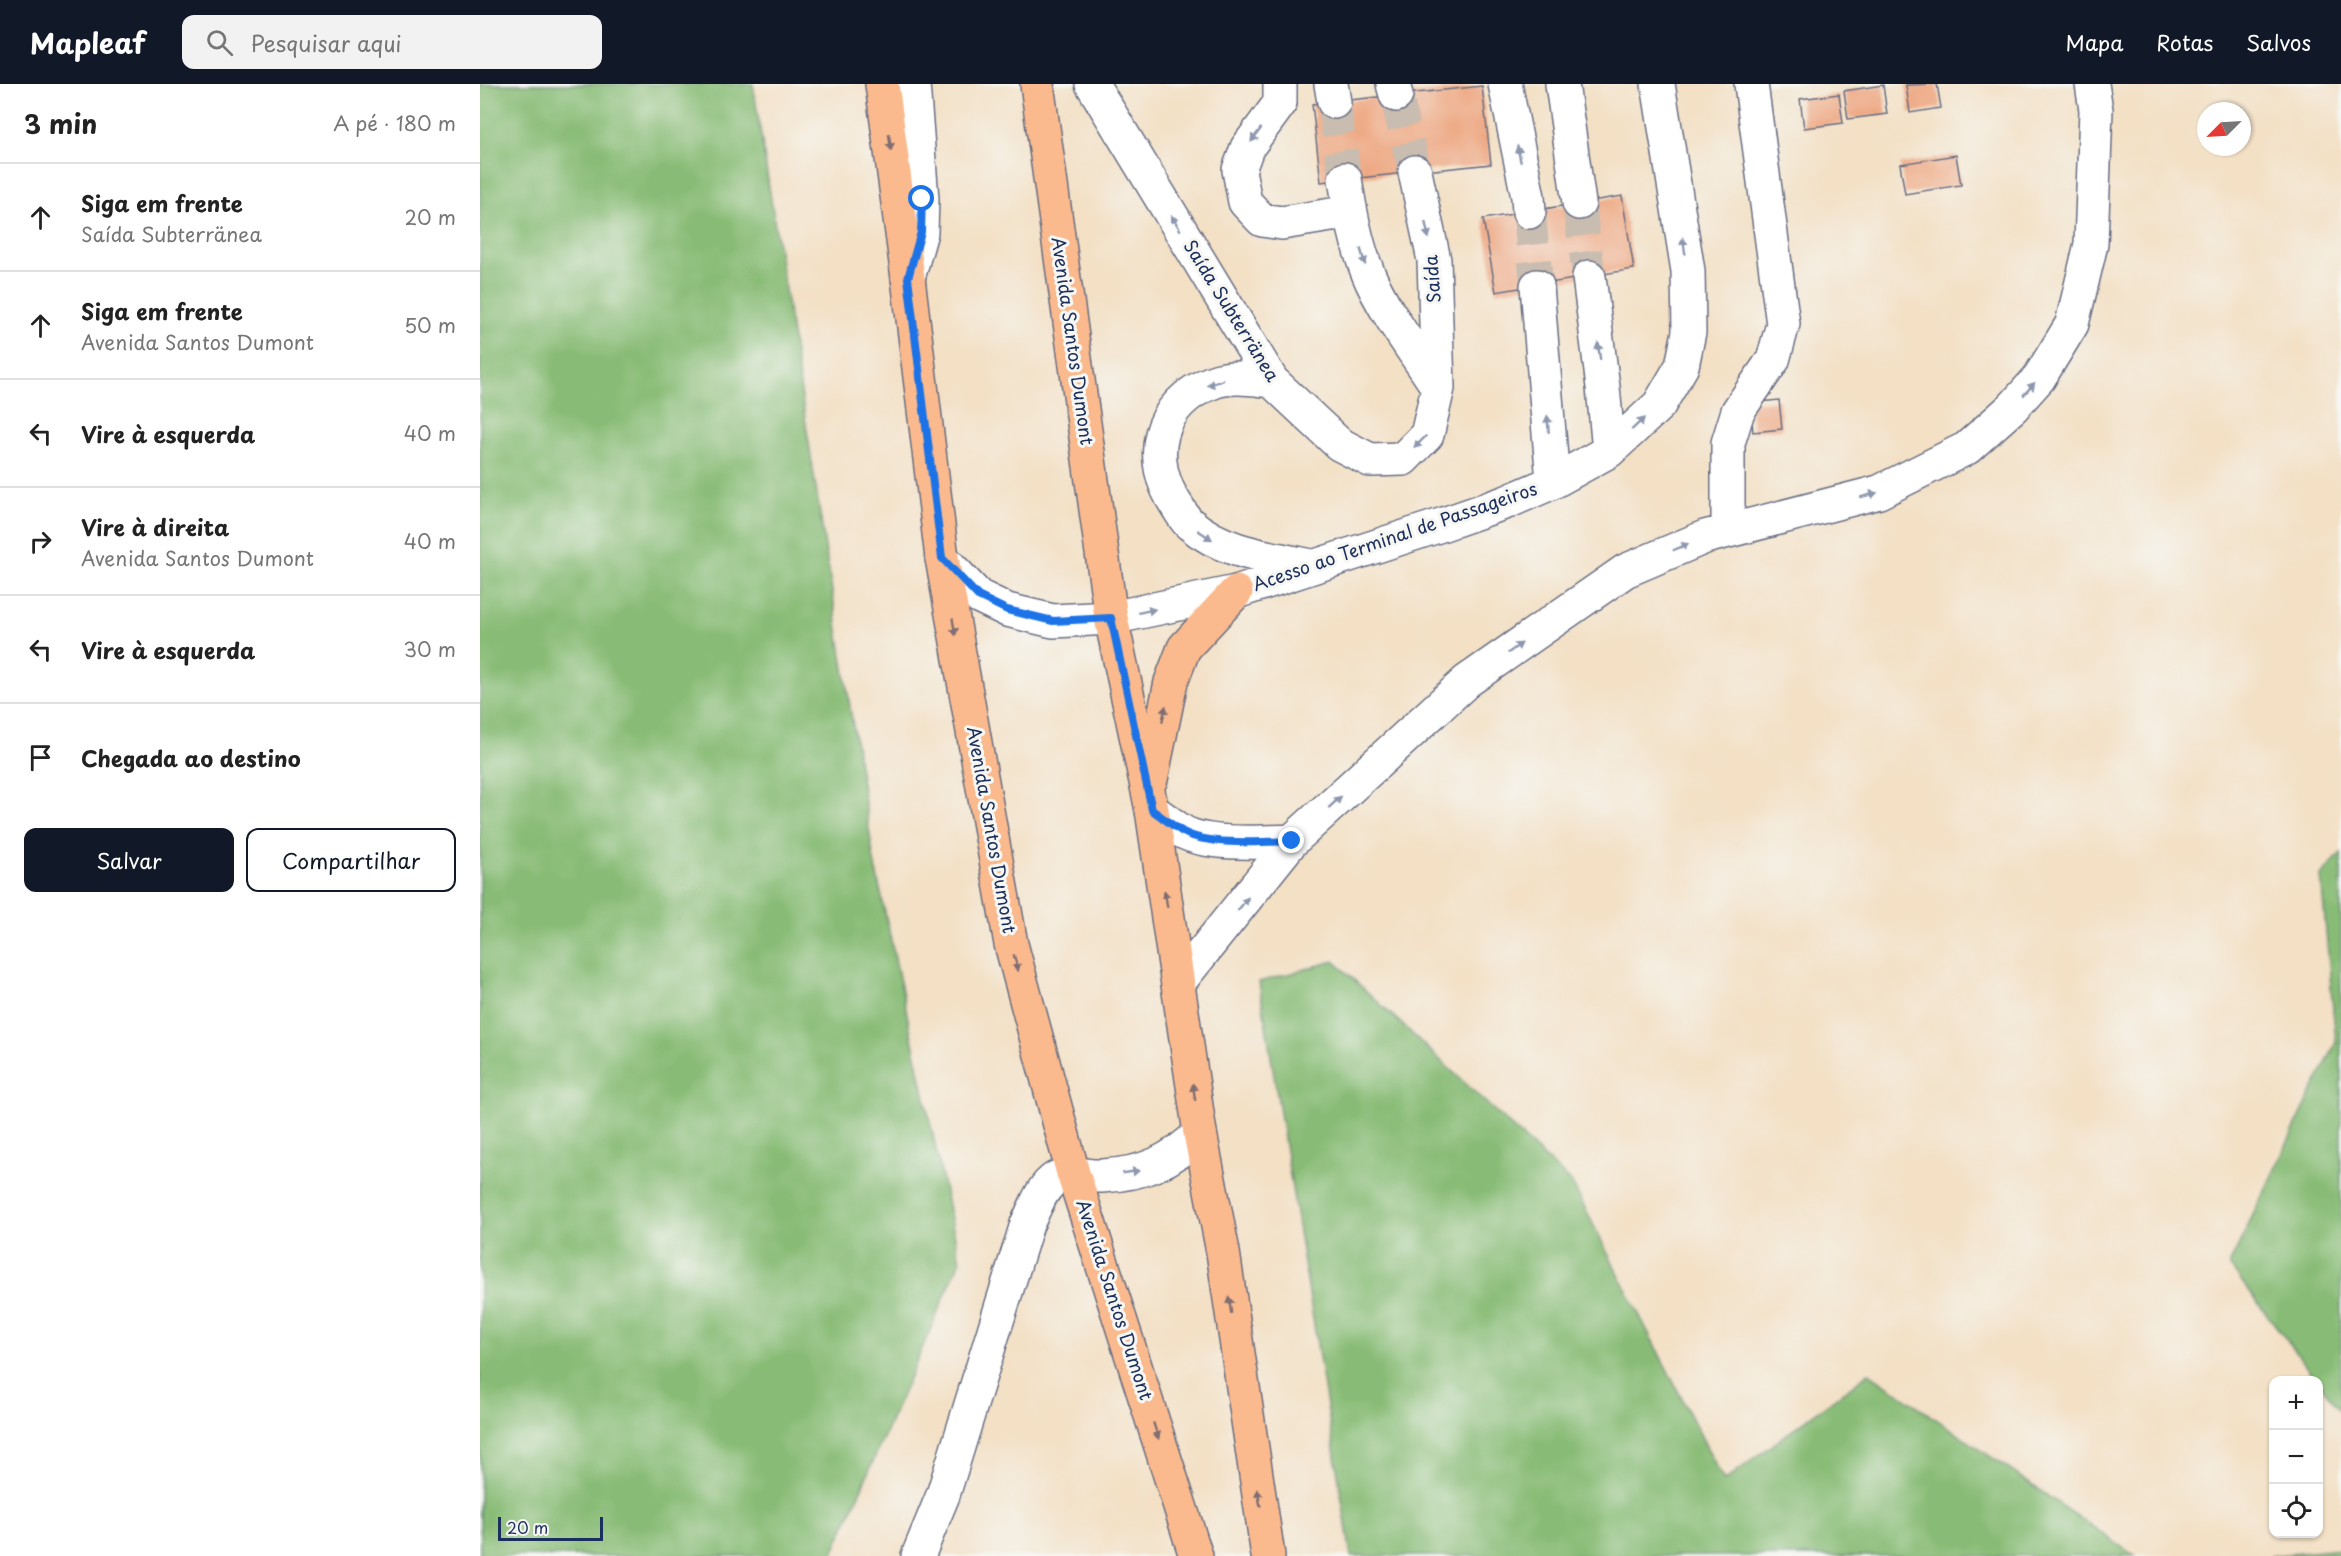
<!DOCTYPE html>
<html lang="pt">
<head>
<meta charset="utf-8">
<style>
  :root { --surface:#fff; --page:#f2f2f2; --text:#222; --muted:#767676; --line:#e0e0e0; --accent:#111827 }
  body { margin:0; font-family:"Playpen Sans",sans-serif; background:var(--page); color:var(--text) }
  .controls { position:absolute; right:18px; bottom:18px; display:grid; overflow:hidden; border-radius:12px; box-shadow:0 2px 4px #0004 }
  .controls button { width:54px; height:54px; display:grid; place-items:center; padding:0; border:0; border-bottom:2px solid var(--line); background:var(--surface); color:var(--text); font:30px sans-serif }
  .compass { position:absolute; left:1717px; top:18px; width:54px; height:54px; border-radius:50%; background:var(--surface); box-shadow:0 2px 4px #0004; rotate:246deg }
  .scale { position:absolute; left:18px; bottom:15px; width:105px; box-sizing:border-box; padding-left:6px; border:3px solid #1b2f5e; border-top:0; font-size:16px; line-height:21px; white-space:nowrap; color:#1b2f5e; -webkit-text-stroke:4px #f6f6f2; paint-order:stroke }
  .stop { position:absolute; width:18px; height:18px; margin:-14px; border:4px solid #1a73e8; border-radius:50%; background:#fff }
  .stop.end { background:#1a73e8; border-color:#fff; box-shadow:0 2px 6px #0008 }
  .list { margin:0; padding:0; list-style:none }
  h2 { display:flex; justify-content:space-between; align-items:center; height:78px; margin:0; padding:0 24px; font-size:26px }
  h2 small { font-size:20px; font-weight:400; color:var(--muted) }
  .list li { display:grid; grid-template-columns:39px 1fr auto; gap:18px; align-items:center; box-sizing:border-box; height:108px; padding:0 24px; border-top:2px solid var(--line) }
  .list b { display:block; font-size:22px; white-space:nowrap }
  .list p { margin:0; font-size:20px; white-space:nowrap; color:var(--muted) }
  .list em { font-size:20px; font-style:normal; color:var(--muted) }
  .actions { display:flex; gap:12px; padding:18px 24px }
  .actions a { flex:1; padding:14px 0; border:2px solid var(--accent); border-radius:12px; text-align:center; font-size:21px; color:var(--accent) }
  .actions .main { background:var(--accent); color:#fff }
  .icon { flex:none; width:33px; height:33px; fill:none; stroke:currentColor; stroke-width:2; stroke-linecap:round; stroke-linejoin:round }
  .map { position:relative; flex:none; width:1861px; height:1472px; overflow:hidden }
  header { display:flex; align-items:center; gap:36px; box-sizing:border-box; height:84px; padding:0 30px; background:var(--accent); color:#fff }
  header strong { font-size:28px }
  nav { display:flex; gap:33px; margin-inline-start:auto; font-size:21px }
  .search { width:420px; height:54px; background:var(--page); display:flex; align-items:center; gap:15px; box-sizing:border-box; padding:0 21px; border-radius:12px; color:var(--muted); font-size:22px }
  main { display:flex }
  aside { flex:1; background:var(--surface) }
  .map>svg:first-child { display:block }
  .forest { fill:#88bc76; stroke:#52766a; stroke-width:1.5 }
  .building { fill:#eda078 }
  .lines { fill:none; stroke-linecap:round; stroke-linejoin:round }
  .minor-tunnel { stroke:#c8bdb0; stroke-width:33; stroke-dasharray:33 16; stroke-linecap:butt }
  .minor-casing { stroke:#676d82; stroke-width:36 }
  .major-casing { stroke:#676d82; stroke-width:36 }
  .minor { stroke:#fff; stroke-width:33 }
  .major { stroke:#fbba8d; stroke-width:33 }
  .oneway { fill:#8d97ae }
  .oneway2 { fill:#806e73 }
  .route { stroke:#1a73e8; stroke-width:8 }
  .labels { text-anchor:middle; stroke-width:6; stroke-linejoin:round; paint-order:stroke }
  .street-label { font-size:18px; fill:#1b2f5e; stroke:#f6f6f2 }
</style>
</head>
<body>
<header>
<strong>Mapleaf</strong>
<div class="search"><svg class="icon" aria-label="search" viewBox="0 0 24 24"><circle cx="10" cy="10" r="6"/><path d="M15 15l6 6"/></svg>Pesquisar aqui</div>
<nav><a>Mapa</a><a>Rotas</a><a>Salvos</a></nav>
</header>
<main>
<aside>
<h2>3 min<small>A pé · 180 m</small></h2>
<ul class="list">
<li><svg class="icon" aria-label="ahead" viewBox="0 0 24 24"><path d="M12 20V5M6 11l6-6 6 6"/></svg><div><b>Siga em frente</b><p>Saída Subterränea</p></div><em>20 m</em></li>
<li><svg class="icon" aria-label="ahead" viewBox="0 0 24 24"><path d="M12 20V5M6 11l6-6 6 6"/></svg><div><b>Siga em frente</b><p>Avenida Santos Dumont</p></div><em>50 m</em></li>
<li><svg class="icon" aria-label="left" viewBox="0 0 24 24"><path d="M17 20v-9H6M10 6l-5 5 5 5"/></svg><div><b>Vire à esquerda</b></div><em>40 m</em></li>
<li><svg class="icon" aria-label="right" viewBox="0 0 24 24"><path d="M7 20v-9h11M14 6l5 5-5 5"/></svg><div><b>Vire à direita</b><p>Avenida Santos Dumont</p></div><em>40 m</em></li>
<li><svg class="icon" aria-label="left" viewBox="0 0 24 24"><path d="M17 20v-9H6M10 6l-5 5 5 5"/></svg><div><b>Vire à esquerda</b></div><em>30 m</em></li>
<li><svg class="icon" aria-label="arrive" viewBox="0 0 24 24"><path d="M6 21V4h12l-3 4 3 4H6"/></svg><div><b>Chegada ao destino</b></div></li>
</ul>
<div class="actions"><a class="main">Salvar</a><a>Compartilhar</a></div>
</aside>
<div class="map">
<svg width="1861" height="1472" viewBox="0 0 1861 1472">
  <rect width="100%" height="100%" fill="#f6f6f2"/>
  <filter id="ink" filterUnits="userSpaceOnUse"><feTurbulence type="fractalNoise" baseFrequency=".0167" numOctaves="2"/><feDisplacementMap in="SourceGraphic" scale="12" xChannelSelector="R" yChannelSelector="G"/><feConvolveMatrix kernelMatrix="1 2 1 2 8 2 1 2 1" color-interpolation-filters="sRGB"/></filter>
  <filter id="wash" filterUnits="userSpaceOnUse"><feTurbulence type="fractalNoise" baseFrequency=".008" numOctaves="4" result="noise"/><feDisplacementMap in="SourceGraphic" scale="24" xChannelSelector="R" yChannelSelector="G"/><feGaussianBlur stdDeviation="1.35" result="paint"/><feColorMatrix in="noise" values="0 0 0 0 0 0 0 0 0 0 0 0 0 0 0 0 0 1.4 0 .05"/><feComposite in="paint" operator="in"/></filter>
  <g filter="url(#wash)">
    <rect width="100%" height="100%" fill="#f3e0c5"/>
    <path class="forest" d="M0,0H273L394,777L480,1177L352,1472H0Z
      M1861,769V1327L1749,1181L1856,958L1841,792Z
      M854,877L1092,1099L1244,1397L1389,1289L1655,1472H871L779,898Z
      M1861,1465V1472H1790Z"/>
    <g id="blocks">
      <path class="building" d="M1457,0L1461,24L1430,29L1426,1Z
        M1403,1L1407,30L1368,35L1364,7Z
        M1002,2L1011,80L841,98L832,20Z
        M1359,10L1363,39L1324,44L1320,15Z
        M1476,71L1481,101L1425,110L1420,80Z
        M1142,112L1154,185L1016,208L1003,135Z
        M1299,316L1302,345L1273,348L1270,319Z"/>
    </g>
  </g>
  <g filter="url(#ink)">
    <use href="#blocks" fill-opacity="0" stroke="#676d82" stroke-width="1.5"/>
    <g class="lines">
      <path class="minor-tunnel" d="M916,11L935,88
        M854,18L865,95
        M1099,119L1109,193
        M1049,128L1057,202"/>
      <g class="minor-casing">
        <path id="minor" d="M612,0L792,297L859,360L890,376L923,375L947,351L958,304L954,176L935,88
          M800,0V19L767,64L759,86L765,118L782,136L802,139L870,128
          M851,0L854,18
          M913,0L916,11
          M1025,0L1048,113L1049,128
          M1082,0L1099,119
          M865,95C870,126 876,160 888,189C903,226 935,268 957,302
          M1109,193L1123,303L1129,367
          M428,194L441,148L442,115L433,0
          M1057,202L1073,398
          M792,297C773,295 751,291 733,298C677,319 665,375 697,422C701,428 705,436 710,440C744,469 789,473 831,482
          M1248,447V359L1258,327L1293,276L1303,240L1271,0
          M462,474L498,512L527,526L573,537L631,534L756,508L958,442L1027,418L1073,398L1129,367L1179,321L1202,282L1209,248L1208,187L1178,0
          M672,726C682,733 693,742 703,748C729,762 782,758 812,757
          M699,898L812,757L987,597L1145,487L1225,453L1399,408L1487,364L1533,323L1559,294L1592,240L1611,160L1616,26L1612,0
          M438,1472L463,1411L547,1140C555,1125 561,1103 576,1094C592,1086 606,1093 622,1092C663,1090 691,1078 720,1049"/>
      </g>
      <g class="major-casing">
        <path id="major" d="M402,0L428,194L462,474L531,860L593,1089L716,1472
          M557,0L631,534L672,726L720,1049L743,1168L788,1472
          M671,695L691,598L704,564L756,508"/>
      </g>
      <use href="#minor" class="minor"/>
      <use href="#major" class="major"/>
    </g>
    <defs><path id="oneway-solid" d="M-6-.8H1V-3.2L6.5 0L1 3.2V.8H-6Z" transform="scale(1.5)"/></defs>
    <g class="oneway">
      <use href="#oneway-solid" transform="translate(776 51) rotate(126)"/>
      <use href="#oneway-solid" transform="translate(1039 70) rotate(-102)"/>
      <use href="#oneway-solid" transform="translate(696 139) rotate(-121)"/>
      <use href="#oneway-solid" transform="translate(947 146) rotate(78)"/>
      <use href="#oneway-solid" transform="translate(1204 162) rotate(-99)"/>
      <use href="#oneway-solid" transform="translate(883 173) rotate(74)"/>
      <use href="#oneway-solid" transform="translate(1119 267) rotate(-98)"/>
      <use href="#oneway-solid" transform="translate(735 299) rotate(162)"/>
      <use href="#oneway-solid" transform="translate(1549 305) rotate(-48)"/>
      <use href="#oneway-solid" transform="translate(1068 340) rotate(-95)"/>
      <use href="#oneway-solid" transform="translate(1158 340) rotate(-43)"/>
      <use href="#oneway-solid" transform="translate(940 358) rotate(135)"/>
      <use href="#oneway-solid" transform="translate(1389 411) rotate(-15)"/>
      <use href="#oneway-solid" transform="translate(725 451) rotate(33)"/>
      <use href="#oneway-solid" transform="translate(1201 463) rotate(-23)"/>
      <use href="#oneway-solid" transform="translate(667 527) rotate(-12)"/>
      <use href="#oneway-solid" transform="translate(1035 564) rotate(-35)"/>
      <use href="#oneway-solid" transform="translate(855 718) rotate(-42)"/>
      <use href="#oneway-solid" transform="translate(763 820) rotate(-52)"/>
      <use href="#oneway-solid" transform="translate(651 1088) rotate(-9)"/>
    </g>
    <g class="oneway2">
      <use href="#oneway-solid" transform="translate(410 58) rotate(82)"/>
      <use href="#oneway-solid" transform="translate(474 543) rotate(80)"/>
      <use href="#oneway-solid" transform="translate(684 630) rotate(-78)"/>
      <use href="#oneway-solid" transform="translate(686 815) rotate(-99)"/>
      <use href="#oneway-solid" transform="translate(536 879) rotate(75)"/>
      <use href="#oneway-solid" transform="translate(714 1008) rotate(-98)"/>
      <use href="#oneway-solid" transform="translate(750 1221) rotate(-98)"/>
      <use href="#oneway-solid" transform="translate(676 1347) rotate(72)"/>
      <use href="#oneway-solid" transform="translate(779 1414) rotate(-99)"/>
    </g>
  </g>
  <g class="lines" filter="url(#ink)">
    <path class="route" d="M442,115L441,148L428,194L462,474L498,512L527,526L573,537L631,534L672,726C682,733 693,742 703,748C729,762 782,758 812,757"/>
  </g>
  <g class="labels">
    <g class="street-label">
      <text transform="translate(953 195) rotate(-94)" y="6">Saída</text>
      <text transform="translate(751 227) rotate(58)" y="6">Saída Subterränea</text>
      <text transform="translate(592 257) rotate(82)" y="6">Avenida Santos Dumont</text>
      <text transform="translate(915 453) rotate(-19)" y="6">Acesso ao Terminal de Passageiros</text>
      <text transform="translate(511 746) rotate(80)" y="6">Avenida Santos Dumont</text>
      <text transform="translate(634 1216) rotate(72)" y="6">Avenida Santos Dumont</text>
    </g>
  </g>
</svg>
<div class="controls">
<button>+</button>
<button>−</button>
<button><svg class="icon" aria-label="locate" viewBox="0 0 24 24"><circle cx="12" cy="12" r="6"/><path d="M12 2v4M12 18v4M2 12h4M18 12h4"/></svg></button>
</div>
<svg class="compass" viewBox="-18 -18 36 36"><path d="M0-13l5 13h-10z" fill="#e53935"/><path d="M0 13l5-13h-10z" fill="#767676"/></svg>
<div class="scale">20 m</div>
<div class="stop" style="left:442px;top:115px"></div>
<div class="stop end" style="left:812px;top:757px"></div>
</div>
</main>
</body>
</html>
